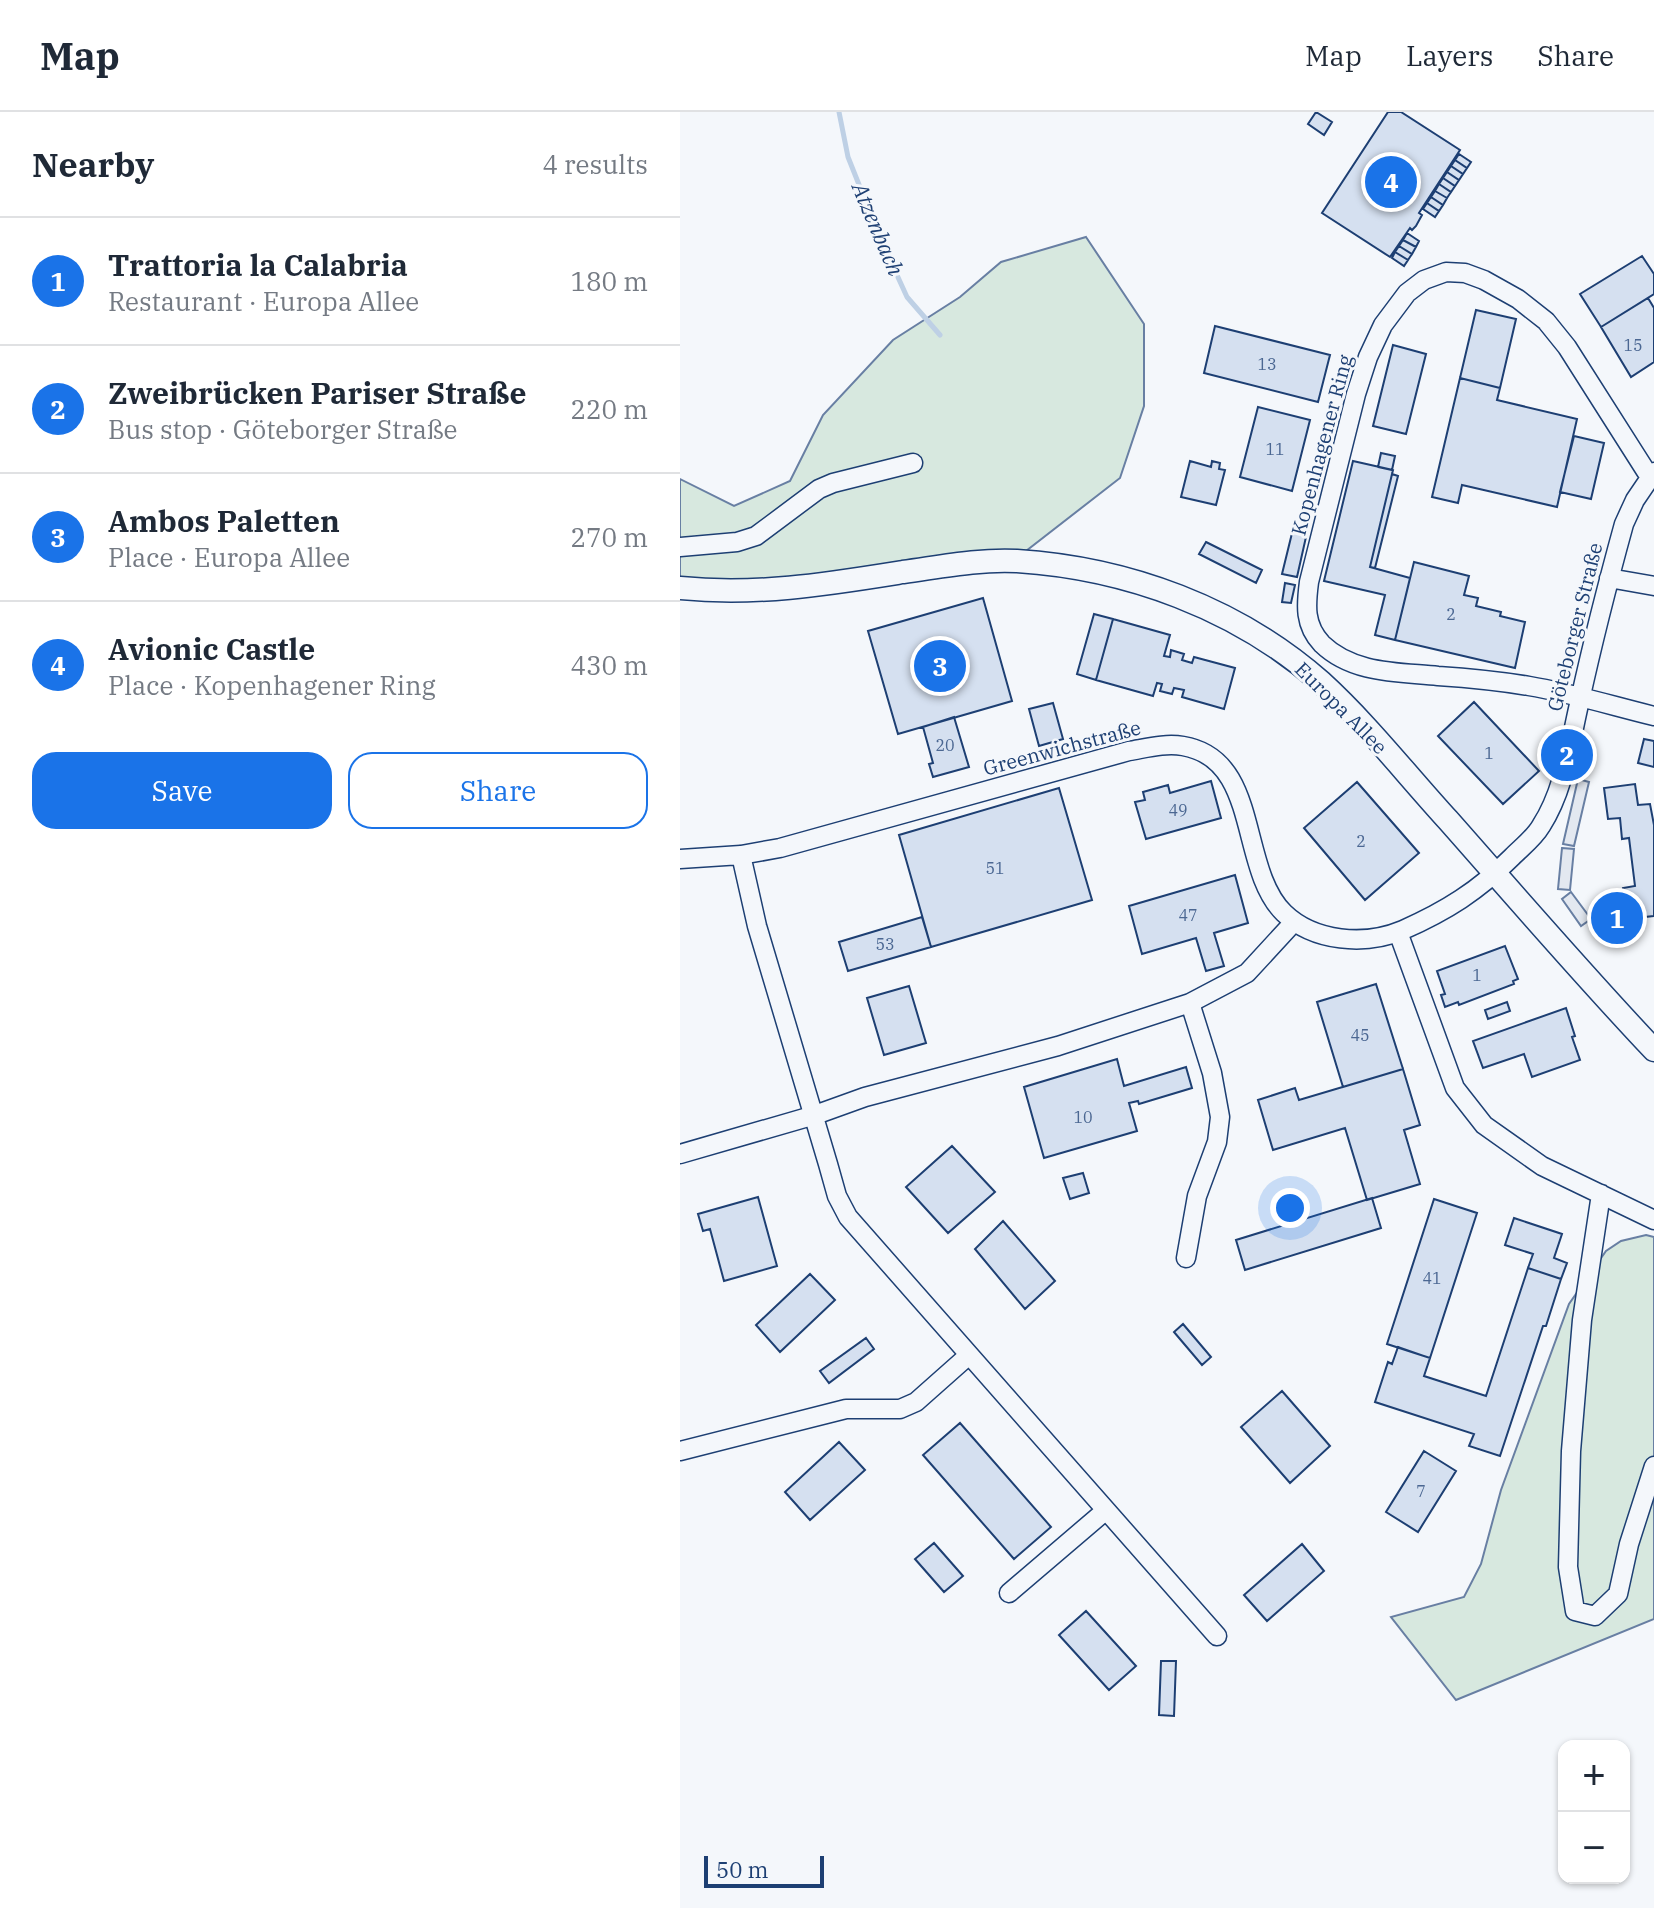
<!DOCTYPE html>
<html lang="en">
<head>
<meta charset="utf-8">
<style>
  :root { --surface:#fff; --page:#f6f6f7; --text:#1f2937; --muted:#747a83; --line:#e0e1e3; --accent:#1a73e8 }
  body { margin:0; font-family:"IBM Plex Serif",serif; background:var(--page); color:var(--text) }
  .controls { position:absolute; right:24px; bottom:24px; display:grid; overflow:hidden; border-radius:16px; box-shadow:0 2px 6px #0004 }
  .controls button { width:72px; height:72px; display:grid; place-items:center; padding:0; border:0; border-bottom:2px solid var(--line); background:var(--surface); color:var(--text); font:40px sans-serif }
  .scale { position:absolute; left:24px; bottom:20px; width:120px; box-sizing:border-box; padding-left:8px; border:4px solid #1d3f73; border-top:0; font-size:22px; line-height:28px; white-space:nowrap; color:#1d3f73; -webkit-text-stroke:6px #f4f7fb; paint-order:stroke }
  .you { position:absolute; left:610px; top:1096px; width:28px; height:28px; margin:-20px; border:6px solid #fff; border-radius:50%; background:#1a73e8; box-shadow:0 0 0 12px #1a73e833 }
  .badge { display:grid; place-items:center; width:52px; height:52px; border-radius:50%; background:var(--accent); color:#fff; font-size:26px; font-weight:700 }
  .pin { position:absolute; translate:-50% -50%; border:4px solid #fff; box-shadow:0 2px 8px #0006 }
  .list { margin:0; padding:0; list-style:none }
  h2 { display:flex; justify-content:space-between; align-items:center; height:104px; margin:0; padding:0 32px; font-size:34px }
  h2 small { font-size:26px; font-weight:400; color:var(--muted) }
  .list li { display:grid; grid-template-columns:52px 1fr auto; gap:24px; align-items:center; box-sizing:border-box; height:128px; padding:0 32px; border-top:2px solid var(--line) }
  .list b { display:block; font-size:30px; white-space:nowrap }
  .list p { margin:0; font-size:26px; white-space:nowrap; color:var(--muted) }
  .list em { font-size:26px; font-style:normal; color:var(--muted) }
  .actions { display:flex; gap:16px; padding:24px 32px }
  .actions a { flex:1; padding:18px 0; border:2px solid var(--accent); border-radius:24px; text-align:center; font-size:28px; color:var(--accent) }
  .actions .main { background:var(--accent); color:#fff }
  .map { position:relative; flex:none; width:974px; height:1796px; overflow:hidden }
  header { display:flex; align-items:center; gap:48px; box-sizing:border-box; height:112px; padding:0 40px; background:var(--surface); border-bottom:2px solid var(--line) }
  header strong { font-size:38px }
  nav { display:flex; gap:44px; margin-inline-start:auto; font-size:28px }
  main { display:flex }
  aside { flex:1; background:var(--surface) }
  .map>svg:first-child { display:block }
  .green { fill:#d7e8df; stroke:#687fa3; stroke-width:2 }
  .parking { fill:#e3e8f0; stroke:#687fa3; stroke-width:2 }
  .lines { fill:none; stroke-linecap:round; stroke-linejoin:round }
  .stream { stroke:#bed0e5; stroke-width:5 }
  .building { fill:#d5e0f0; stroke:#1d3f73; stroke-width:2 }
  .minor-casing { stroke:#1d3f73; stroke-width:21 }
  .major-casing { stroke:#1d3f73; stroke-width:25 }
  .minor { stroke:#f4f7fb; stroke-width:18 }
  .major { stroke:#f4f7fb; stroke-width:22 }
  .labels { text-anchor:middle; stroke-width:6; stroke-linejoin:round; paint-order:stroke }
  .number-label { font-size:16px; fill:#4b6792 }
  .street-label { font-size:20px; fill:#1d3f73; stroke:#f4f7fb }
  .water-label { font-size:22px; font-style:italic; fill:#1d3f73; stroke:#f4f7fb }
</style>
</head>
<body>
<header>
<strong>Map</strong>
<nav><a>Map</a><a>Layers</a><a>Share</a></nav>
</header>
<main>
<aside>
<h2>Nearby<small>4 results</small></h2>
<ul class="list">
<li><span class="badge">1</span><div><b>Trattoria la Calabria</b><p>Restaurant · Europa Allee</p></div><em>180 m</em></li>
<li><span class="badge">2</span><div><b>Zweibrücken Pariser Straße</b><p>Bus stop · Göteborger Straße</p></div><em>220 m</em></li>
<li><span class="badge">3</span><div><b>Ambos Paletten</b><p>Place · Europa Allee</p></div><em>270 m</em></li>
<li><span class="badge">4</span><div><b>Avionic Castle</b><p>Place · Kopenhagener Ring</p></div><em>430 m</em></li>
</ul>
<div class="actions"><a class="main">Save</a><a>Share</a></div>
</aside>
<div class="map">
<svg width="974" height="1796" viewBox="0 0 974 1796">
  <rect width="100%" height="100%" fill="#f4f7fb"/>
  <path class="green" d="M406,125L464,212V294L440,366L333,449L0,476V367L54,394L110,369L143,303L213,228L280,185L321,150Z
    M966,1123L974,1125V1507L776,1588L711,1505L784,1485L801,1452L821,1378L889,1192L926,1139L941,1129Z"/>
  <path class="parking" d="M898,667L909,670L894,734L883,732Z
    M882,736L894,737L890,778L878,777Z
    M891,780L911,807L901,814L882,787Z"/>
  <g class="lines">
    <path class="stream" d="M159,0L168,45L201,128L227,185L260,223"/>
  </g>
  <path class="building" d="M636,0L652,10L644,23L628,12Z
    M708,0H721L780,38L739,101L742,103L736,114L732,118L730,116L710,145L642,101Z
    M779,42L791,50L787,56L775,48Z
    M775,48L787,56L783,62L771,54Z
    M771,54L783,62L779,68L767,60Z
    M767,60L779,68L775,74L763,66Z
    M763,66L775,74L771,80L759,72Z
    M759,72L771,80L767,86L755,79Z
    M755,79L767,86L763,93L751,85Z
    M751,85L763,93L759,99L747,91Z
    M747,91L759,99L755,105L743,97Z
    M727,121L739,129L736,135L723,128Z
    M723,128L736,135L732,142L719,134Z
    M719,134L732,142L728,148L715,140Z
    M715,140L728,148L724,154L712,146Z
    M962,144L974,162V182L921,215L900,182Z
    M968,186L974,196V250L951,265L921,215Z
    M796,198L836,207L820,276L780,266Z
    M535,214L650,243L638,290L524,261Z
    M713,233L746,242L726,322L693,314Z
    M780,266L820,276L817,288L897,307L877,395L782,373L778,391L752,385Z
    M578,295L630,308L612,379L560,365Z
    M894,324L924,331L911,387L880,380Z
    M701,341L715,344L712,358L698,355Z
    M510,349L531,355L532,349L540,351L539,357L545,358L536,393L501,385Z
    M673,349L713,358L690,455L730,466L715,528L695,523L705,483L644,469Z
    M712,362L718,364L695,456L690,455Z
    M614,413L628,416L617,465L602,462Z
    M526,430L582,458L576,471L519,442Z
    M734,450L789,464L784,483L798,486L796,494L821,500L820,504L845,510L835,556L715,528Z
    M605,471L615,473L611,491L602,490Z
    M303,486L332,589L218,622L188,519Z
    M414,502L433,507L416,568L397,562Z
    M433,507L490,523L484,544L490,545L491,538L504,542L502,548L512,551L514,545L555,556L544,597L502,585L504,578L494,576L492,582L480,579L482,572L477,571L473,584L416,568Z
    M794,590L859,659L823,692L758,624Z
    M373,591L383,627L359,634L349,597Z
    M274,605L289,655L253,665L249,652L253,651L243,615Z
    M964,627L974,629V655L958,651Z
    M531,669L541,706L466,727L455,690L465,688L463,680L488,673L490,681Z
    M677,670L739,741L685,788L624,716Z
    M955,672L958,693L970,692L974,713V804L956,806L958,820L926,824L923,793L945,790L943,776L955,774L949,726L942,727L940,706L928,707L924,676Z
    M379,676L412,788L251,835L219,723Z
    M555,763L568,811L534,821L544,854L526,859L516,826L462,842L449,794Z
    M242,805L251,835L168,859L159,830Z
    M825,834L838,867L833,869L834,872L779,893L778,890L765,895L761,883L765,882L757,859Z
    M696,872L723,957L663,975L637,890Z
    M229,874L246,931L204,943L187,886Z
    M827,890L830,899L808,907L805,898Z
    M886,896L895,924L892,925L900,948L852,965L844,942L803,956L793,929Z
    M437,947L444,974L506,955L512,976L459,992L458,989L449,991L457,1019L364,1046L344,975Z
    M723,957L740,1013L724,1018L740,1072L687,1088L665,1016L593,1038L578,988L615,976L619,988Z
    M272,1034L315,1080L268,1121L226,1075Z
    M403,1061L409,1081L390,1087L383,1066Z
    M78,1085L97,1154L44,1169L30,1117L23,1119L18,1102Z
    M692,1086L701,1116L565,1158L556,1128Z
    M754,1087L797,1101L750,1246L707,1232Z
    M834,1106L882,1122L874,1146L887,1151L881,1167L848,1156L853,1142L825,1133Z
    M323,1109L375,1169L345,1197L295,1137Z
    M848,1156L881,1167L866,1214H863L820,1344L789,1334L794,1322L695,1290L708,1250L712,1252L718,1235L750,1246L744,1264L806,1284Z
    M130,1162L155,1188L100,1240L76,1213Z
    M503,1212L531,1245L522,1253L494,1220Z
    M186,1226L194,1237L149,1271L140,1259Z
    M602,1279L650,1334L610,1371L561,1315Z
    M280,1311L371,1415L334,1447L243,1343Z
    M159,1330L185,1358L130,1408L105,1380Z
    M744,1339L776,1359L738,1420L706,1400Z
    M254,1431L283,1464L264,1480L235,1447Z
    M622,1432L644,1459L587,1509L564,1483Z
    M406,1499L456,1554L429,1578L379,1523Z
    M481,1549H496L494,1604L479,1603Z"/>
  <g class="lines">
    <g class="minor-casing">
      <path id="minor" d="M969,364L887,235L866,209L838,187L804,168L785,161L766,160L744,168L727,181L703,213L688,245L676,282L629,470C626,493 624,513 642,532C673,562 719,560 758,564C788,566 819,569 849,574C891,581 933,594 974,604
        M0,435L57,430L76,424L139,377L153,371L233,351
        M929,466L974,474
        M61,743L77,814L148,1052L157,1084L168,1105L537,1524
        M0,747L61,743L100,736L449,639C467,636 485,631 503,634C581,647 558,756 604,801C634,830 685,834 723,818C766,799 798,779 832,745C842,735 854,726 861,714C885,677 890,630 900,588C913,529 928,470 944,412L955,388L974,360
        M718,820L775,976L804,1013L862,1054L974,1108
        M0,1042L135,1003L185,985L378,934L510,891L567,861L614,810
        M921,1082L902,1208L891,1339L888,1455L895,1499L915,1504L938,1482L949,1432L974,1354
        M506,1146L517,1084L537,1030L540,1005L532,961L510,891
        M0,1339L166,1297H220L236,1290L289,1243
        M329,1481L425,1399"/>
    </g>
    <g class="major-casing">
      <path id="major" d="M0,476C76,484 148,472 223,460C260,455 298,447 337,449C447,456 557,496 641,570C687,612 726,662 768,708C836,785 903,863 974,938"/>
    </g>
    <use href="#minor" class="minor"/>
    <use href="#major" class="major"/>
  </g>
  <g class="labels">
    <g class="number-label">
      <text x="953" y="239">15</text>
      <text x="587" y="258">13</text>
      <text x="595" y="343">11</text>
      <text x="771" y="508">2</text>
      <text x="265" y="639">20</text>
      <text x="809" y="647">1</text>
      <text x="498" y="704">49</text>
      <text x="681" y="735">2</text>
      <text x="315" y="762">51</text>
      <text x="508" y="809">47</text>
      <text x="205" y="838">53</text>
      <text x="797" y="869">1</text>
      <text x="680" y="929">45</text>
      <text x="403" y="1011">10</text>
      <text x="752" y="1172">41</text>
      <text x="741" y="1385">7</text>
    </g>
    <g class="street-label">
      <text transform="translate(642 333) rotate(-75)" y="7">Kopenhagener Ring</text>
      <text transform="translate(895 515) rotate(-76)" y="7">Göteborger Straße</text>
      <text transform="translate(661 596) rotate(45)" y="7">Europa Allee</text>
      <text transform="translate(382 636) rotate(-15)" y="7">Greenwichstraße</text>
    </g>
    <g class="water-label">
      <text transform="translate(198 117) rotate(67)" y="8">Atzenbach</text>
    </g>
  </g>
</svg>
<div class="controls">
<button>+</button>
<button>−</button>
</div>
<div class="scale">50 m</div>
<div class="you"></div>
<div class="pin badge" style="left:937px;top:806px">1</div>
<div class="pin badge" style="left:887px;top:643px">2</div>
<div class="pin badge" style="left:260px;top:554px">3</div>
<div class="pin badge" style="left:711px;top:70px">4</div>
</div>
</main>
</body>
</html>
